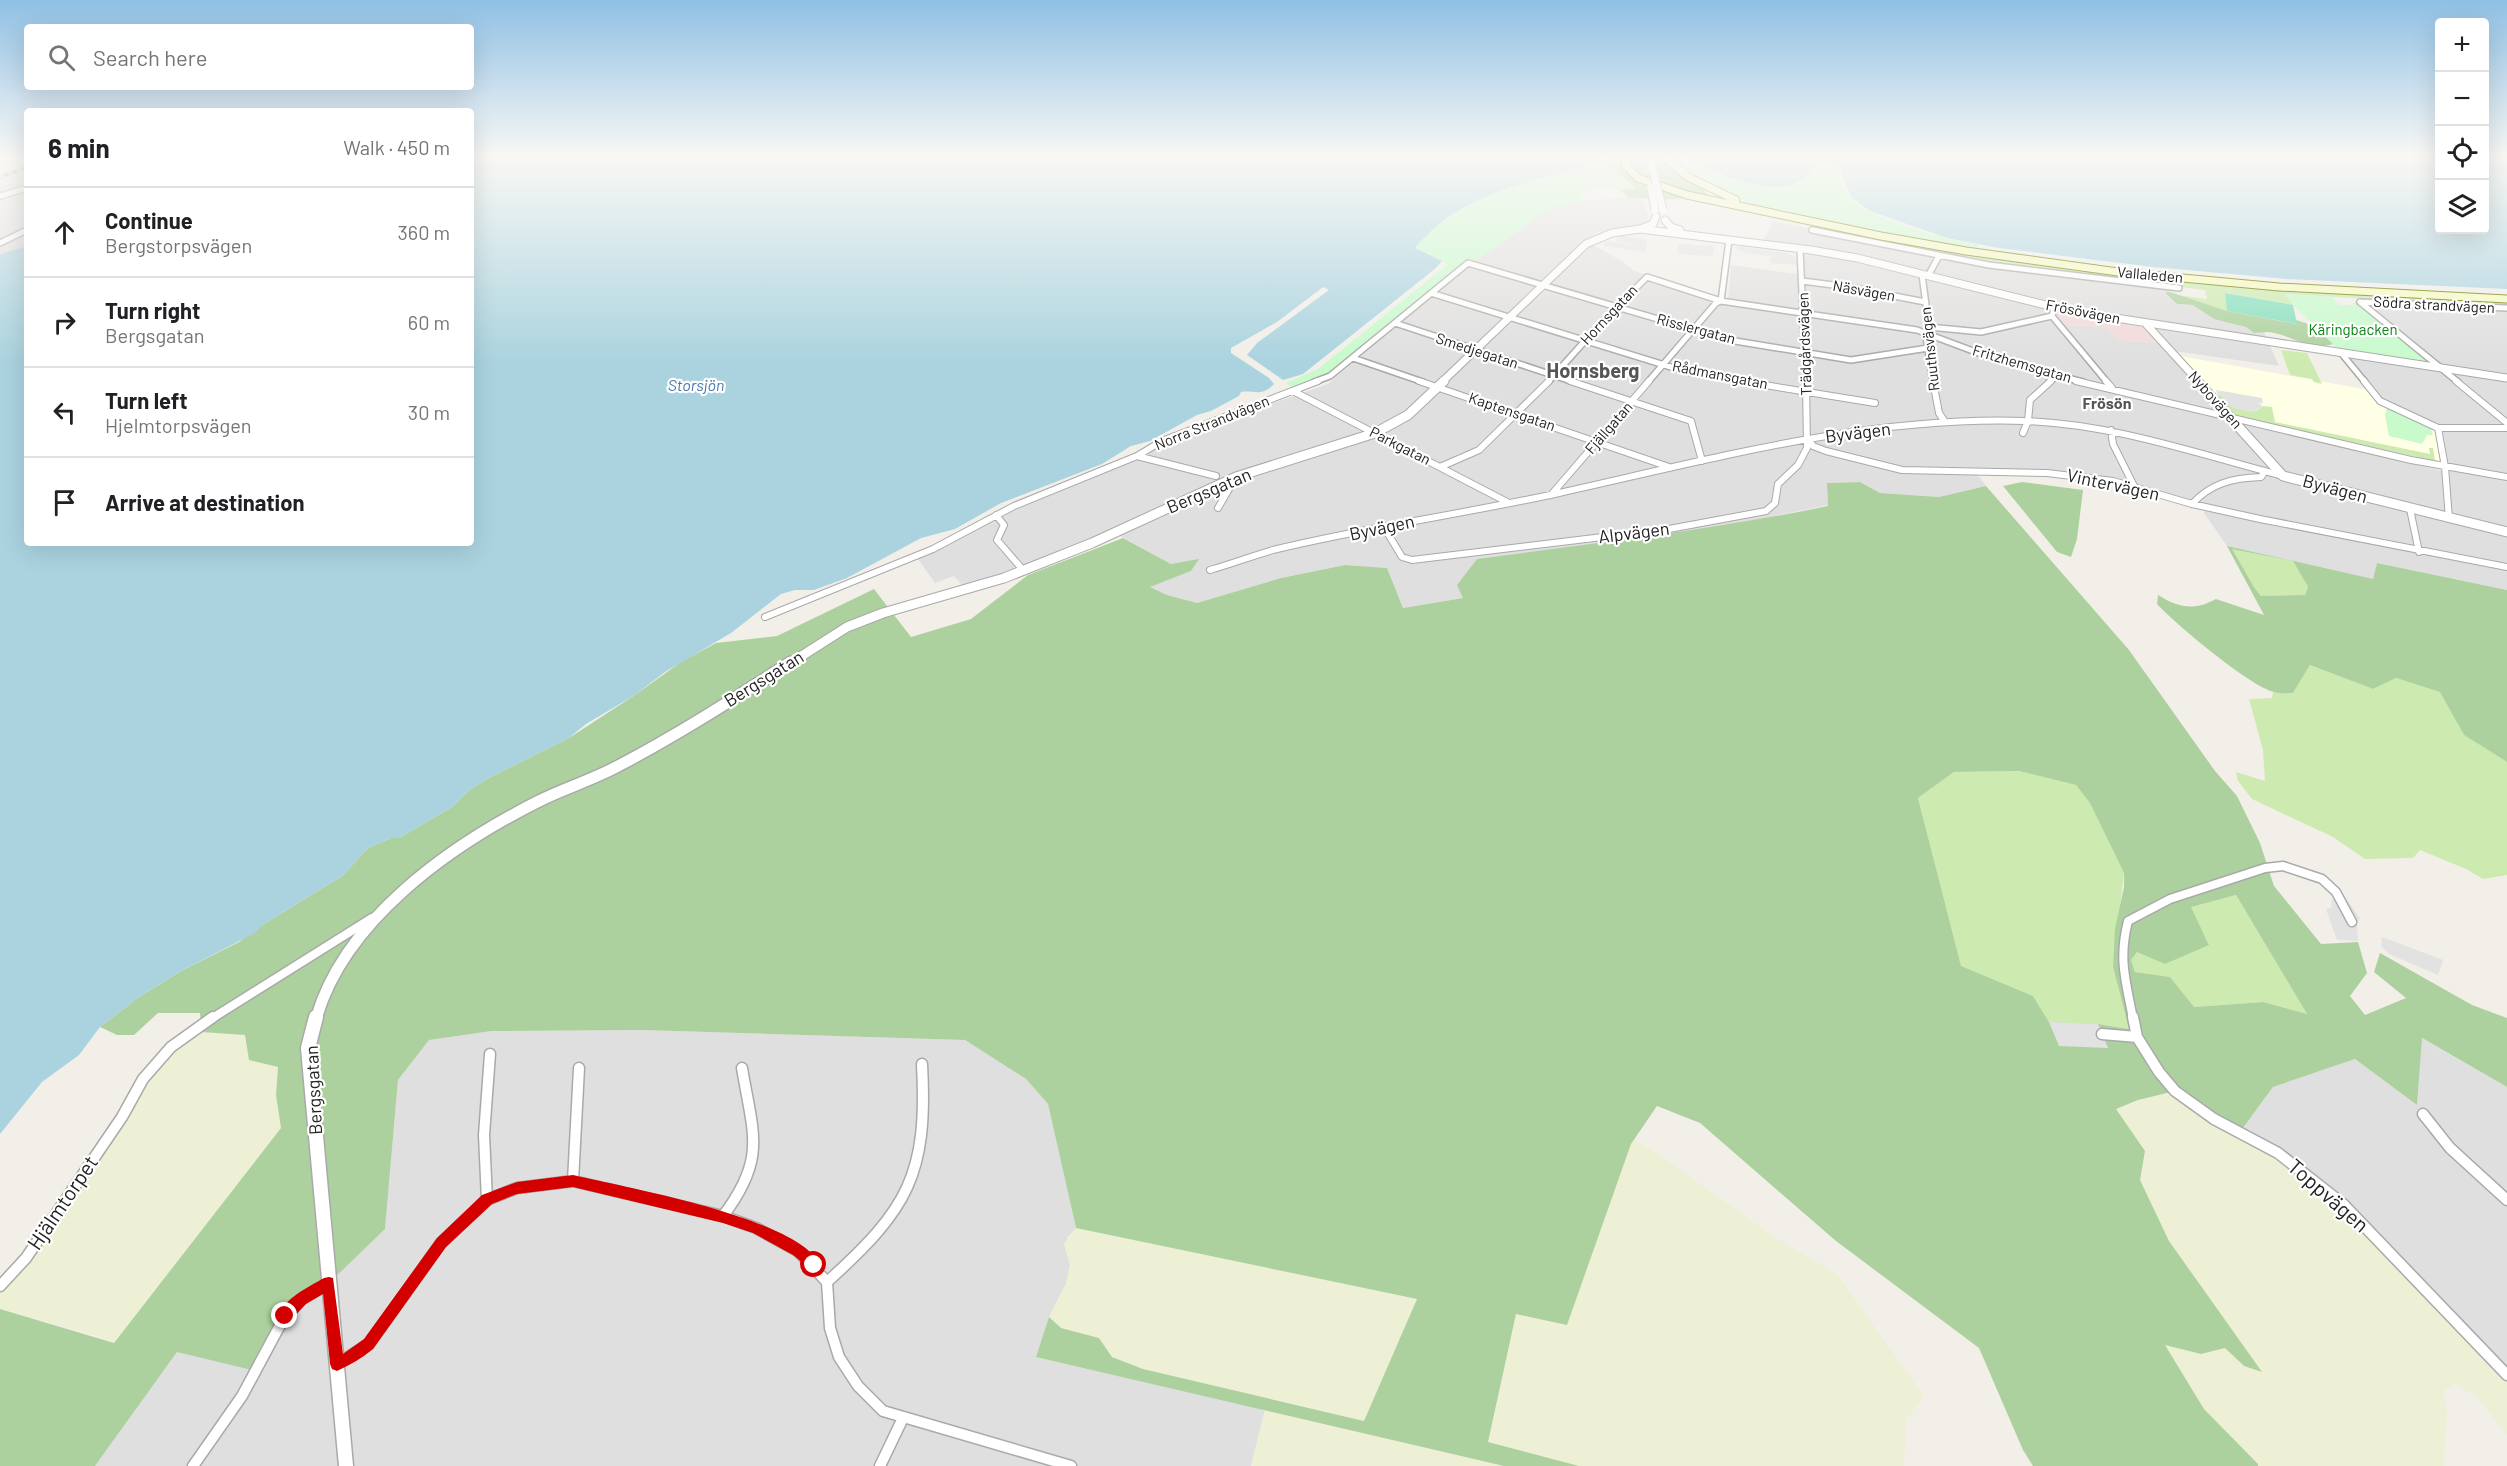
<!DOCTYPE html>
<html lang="en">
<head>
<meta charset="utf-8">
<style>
  :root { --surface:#fff; --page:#f6f6f6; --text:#202124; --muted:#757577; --line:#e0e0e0 }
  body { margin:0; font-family:Barlow,sans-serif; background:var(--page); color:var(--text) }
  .controls { position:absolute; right:18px; top:18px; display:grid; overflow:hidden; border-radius:6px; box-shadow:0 6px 24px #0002 }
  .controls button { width:54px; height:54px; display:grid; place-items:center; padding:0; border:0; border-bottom:2px solid var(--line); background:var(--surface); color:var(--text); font:30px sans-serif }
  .stop { position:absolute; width:18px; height:18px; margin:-14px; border:4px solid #d40000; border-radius:50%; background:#fff }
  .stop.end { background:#d40000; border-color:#fff; box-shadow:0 2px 6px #0008 }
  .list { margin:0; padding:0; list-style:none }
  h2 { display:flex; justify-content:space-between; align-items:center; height:78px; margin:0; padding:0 24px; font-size:26px }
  h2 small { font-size:20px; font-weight:400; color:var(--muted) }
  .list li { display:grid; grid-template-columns:39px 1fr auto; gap:18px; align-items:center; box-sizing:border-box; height:90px; padding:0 24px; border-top:2px solid var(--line) }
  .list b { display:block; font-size:22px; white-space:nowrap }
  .list p { margin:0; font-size:20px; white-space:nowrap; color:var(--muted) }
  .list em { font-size:20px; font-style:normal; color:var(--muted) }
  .icon { flex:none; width:33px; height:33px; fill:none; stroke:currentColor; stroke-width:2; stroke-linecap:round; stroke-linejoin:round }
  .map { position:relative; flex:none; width:2507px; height:1466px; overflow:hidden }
  .search { position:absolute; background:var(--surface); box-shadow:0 6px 24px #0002; left:24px; top:24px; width:450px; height:66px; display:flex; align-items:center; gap:15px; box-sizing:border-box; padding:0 21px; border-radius:6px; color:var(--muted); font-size:22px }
  .panel { position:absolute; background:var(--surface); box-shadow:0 6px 24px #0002; left:24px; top:108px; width:450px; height:438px; border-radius:6px }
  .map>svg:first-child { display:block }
  .residential { fill:#e0dfdf }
  .commercial { fill:#f2dad9 }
  .education { fill:#ffffe5 }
  .farmland { fill:#eef0d5 }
  .grass { fill:#cdebb0 }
  .forest { fill:#add19e; fill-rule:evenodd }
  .park { fill:#c8facc }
  .pitch { fill:#88e0be }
  .parking { fill:#e2e2e2 }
  .water { fill:#aad3df }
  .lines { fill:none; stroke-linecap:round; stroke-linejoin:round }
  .minor-far3-casing { stroke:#a9a9a9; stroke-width:8 }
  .minor-far2-casing { stroke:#a9a9a9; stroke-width:8 }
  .minor-far1-casing { stroke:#a9a9a9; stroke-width:11 }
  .minor-casing { stroke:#a9a9a9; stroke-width:13 }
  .tertiary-far3-casing { stroke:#a9a9a9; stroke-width:9 }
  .tertiary-far2-casing { stroke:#a9a9a9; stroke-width:11 }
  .tertiary-far1-casing { stroke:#a9a9a9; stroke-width:14 }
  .tertiary-casing { stroke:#a9a9a9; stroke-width:17 }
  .secondary-casing { stroke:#707d05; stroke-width:9 }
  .minor-far3 { stroke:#fff; stroke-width:5 }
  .minor-far2 { stroke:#fff; stroke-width:6 }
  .minor-far1 { stroke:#fff; stroke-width:8 }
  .minor { stroke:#fff; stroke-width:10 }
  .tertiary-far3 { stroke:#fff; stroke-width:7 }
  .tertiary-far2 { stroke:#fff; stroke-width:9 }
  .tertiary-far1 { stroke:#fff; stroke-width:11 }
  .tertiary { stroke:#fff; stroke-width:14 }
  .secondary { stroke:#f7fabf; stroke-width:7 }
  .rail-casing { stroke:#707070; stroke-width:3 }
  .rail { stroke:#fff; stroke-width:1.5; stroke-dasharray:4.5; stroke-linecap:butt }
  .tertiary-bridge-casing { stroke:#a9a9a9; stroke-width:9; stroke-linecap:butt }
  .tertiary-bridge { stroke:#fff; stroke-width:7 }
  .route { fill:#d40000 }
  .labels { text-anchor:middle; stroke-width:4.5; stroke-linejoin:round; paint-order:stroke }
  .far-street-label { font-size:15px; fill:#222; stroke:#fff }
  .far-park-label { font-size:15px; fill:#0c8416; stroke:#fff }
  .far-water-label { font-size:16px; font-style:italic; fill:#4a7aab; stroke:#fff }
  .far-neighbourhood-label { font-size:16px; font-weight:bold; fill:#555; stroke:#fff }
  .street-label { font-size:18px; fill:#222; stroke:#fff }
  .far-district-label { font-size:20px; font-weight:bold; fill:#555; stroke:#fff }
  .near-street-label { font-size:21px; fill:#222; stroke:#fff }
</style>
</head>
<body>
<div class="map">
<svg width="2507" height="1466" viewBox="0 0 2507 1466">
  <rect width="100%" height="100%" fill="#f2efe9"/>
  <path class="residential" d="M27,168V246L0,254V178Z
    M1641,197L1650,222L1640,226L1599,232L1585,240L1623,262L1634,271L1728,300L1731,265L1797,274L1800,246L1763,241L1773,221L1947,259L2147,285L2167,291L2166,295L2177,304L2193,305L2246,327L2254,333L2264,332L2279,366L2174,351L2149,322L2061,308L2064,326L2102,325L2121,341L2158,342L2224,419L2450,473L2442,426L2383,400L2351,358L2448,373L2366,304L2507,309V590L2377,563L2374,580L2227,546L2204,513L2205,510L2112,480L1975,471L1986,486L1939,497L1880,493L1860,482L1827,483L1828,505L1717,528L1477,559L1463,598L1403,608L1387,568L1345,565L1281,578L1197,603L1167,595L1149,587L1191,571L1198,560L1171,564L1113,532L984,582L964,587L954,576L935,583L918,559L1006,514L1202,428L1328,384L1465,267L1495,248L1544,211L1575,201Z
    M642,1030L965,1040L1026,1079L1048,1104L1076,1228L1067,1238L1070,1265L1066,1284L1049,1317L1037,1357L1265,1410L1251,1466H95L177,1352L285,1316L385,1229L398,1080L428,1040L492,1031Z
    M2421,1038L2507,1087V1375L2240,1132L2273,1087L2355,1059L2417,1105Z"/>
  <path class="commercial" d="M2060,312L2143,326L2158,342L2121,341L2102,325L2064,326L2058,317Z"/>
  <path class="education" d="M2175,355L2369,390L2374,396L2434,426L2445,467L2231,417Z"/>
  <path class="farmland" d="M191,1032L245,1035L266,1065L278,1067L276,1095L281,1128L114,1343L104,1338L0,1309V1286L11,1276L143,1079Z
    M2175,1091L2278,1153L2343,1204L2507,1375V1435L2476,1396L2454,1384L2443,1392L2447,1411L2444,1466H2258V1463L2204,1409L2164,1344L2201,1354L2225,1348L2244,1366L2261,1371L2169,1241L2140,1180L2145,1151L2116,1109L2138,1100Z
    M1634,1140L1657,1153L1776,1238L1837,1274L1924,1396L1906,1420L1904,1466H1579L1488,1442L1516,1313Z
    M1076,1228L1417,1299L1365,1421L1143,1369L1112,1357L1099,1338L1061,1328L1049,1317L1066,1284L1070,1265L1064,1244Z
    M1265,1410L1504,1466H1251Z"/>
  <path class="grass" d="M1879,237L2078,268L2507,301V307L2285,294L2293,305L2226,293L2227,311L2177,295L2207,299L2205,290L1992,264L1878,241Z
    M2281,350L2307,353L2322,384L2314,382L2312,379L2290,375Z
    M2214,395L2227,397L2223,399L2234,408L2256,411L2263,406L2272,407L2275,422L2430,454L2429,448H2433L2435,461L2232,415Z
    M2231,548L2293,561L2308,587L2305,596H2261L2254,587Z
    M2310,665L2373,689L2396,678L2441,692L2464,735L2507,762V875L2483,879L2466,869L2420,850L2413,858L2365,859L2333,837L2252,799L2238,781L2236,772L2265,781L2263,750L2249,699L2272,698L2273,692L2293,693Z
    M2019,771L2076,785L2090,802L2124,873L2113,967L2129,1029L2098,1024L2049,1022L2033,996L1961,967L1918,798L1954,772Z
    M2236,895L2307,1014L2263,1002L2193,1007L2170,977L2135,972L2131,960L2137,952L2209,944L2190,907Z"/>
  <path class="forest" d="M1608,158H1663L1681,175L1704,189L1708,197L1671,199L1629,198L1620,190L1636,188L1609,166Z
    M2167,291L2227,311L2296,324V320C2312,324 2322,331 2334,342L2333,344C2308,352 2291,334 2268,332C2264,332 2258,333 2254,333L2246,327L2214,319L2193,305L2177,304L2166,294Z
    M1860,482L1880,493L1939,497L1986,486L2129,650L2215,771L2237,796L2260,843L2274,886L2321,944L2358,942L2367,973L2350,996L2365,1015L2406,998L2374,972L2380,953L2472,1005L2507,1018V1087L2422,1038L2417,1105L2355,1059L2273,1087L2240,1132L2175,1091L2138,1100L2116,1109L2145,1151L2140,1180L2169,1241L2262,1372L2244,1366L2225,1348L2201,1354L2165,1345L2204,1409L2258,1464V1466H2033L2023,1450L1979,1348L1836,1241L1700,1123L1657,1106L1631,1144L1567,1325L1516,1314L1488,1442L1579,1466H1504L1036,1357L1049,1317L1061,1328L1099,1338L1112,1357L1143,1369L1364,1421L1417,1299L1076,1228L1048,1104L1026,1079L965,1040L642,1030L492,1031L429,1040L398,1080L385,1229L329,1283L301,1299L256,1371L177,1352L95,1466H0V1309L114,1343L281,1128L276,1095L278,1067L249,1060L245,1035L201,1032L200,1013H158L134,1035H117L100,1027L139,997L183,970L239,942L264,924L342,876L368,848L391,838H399L452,807L469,790L489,778L569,738L635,695L681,662L716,643L777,636L874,589L911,637L971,619L1028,575L1123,538L1171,564L1199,559L1191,571L1150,587L1167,595L1197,603L1281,578L1345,565L1387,568L1403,608L1463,598L1457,585L1477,559C1595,543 1712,530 1828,506L1827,483ZM2019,771L2076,785L2090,803L2124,873V887L2115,929L2113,967L2129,1029L2098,1024L2049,1022L2033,996L1961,966L1918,798L1954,772ZM2236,895L2307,1014L2263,1002L2194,1007L2170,977L2135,972L2131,960L2137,952L2165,964L2209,945L2191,907Z
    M2022,482L2083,490L2077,539L2071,557L2057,552L2003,486Z
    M2227,546L2373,579L2377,563L2507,590V762L2464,735L2440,692L2396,678L2373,689L2310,665L2293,693C2287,693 2280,694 2274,692C2251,687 2174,623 2157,604L2158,595C2179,608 2194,611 2216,599L2264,615ZM2232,549L2293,561L2308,587L2305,595L2261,596L2254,587Z"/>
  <path class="park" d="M1597,158H1608L1609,166L1636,188L1620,190L1601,187L1582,193L1583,201L1544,211L1495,248L1467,265L1323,379L1293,388L1286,383L1318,369L1448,264L1415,248C1419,241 1425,237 1431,231C1473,192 1532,182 1585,166Z
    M1669,158C1686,158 1697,166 1713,172C1752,187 1790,199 1820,162L1833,164C1844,173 1842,191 1853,200C1878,223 1945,238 1979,245L1975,250L1782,213L1748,203L1695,180Z
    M2285,294L2333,297L2339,305H2354L2352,302L2360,304L2437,367L2341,352L2294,306Z
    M2387,407L2431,429L2433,435H2427L2422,444L2389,436L2385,415Z"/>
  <path class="pitch" d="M2225,293L2293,305L2297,324L2227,311Z"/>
  <path class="parking" d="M1618,235L1647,240L1645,252L1604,246L1605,241L1641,246L1616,241Z
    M1678,244L1714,246V253L1710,256L1678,254Z
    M1737,246L1788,253L1795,257L1797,265L1771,263V256L1746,253L1737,250Z
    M2216,390L2262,398L2263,403H2258L2261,404L2262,408L2251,412L2233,408L2222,399L2227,397L2218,396Z
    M2338,887L2360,918L2357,923L2358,941L2337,940L2326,909L2331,908L2332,900Z
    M2382,937L2443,960L2438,975L2389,954L2381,946Z
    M2049,1022L2098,1024L2108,1048L2059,1046Z"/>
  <path class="water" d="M471,158H1597L1585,166C1532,182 1473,192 1431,231C1426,237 1419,241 1415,248L1442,261L1436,268L1303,374L1283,380L1247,355L1257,343L1329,290L1323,287L1277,322L1231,348V353L1269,378L1274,384C1261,397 1255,390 1241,392L1239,396L1211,411L1197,415L1150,441L1131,446L1102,464L1001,503L955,529L921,538L847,578L814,590H795L781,594L731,633L665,672L635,695L586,724L569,738L489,778L469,790L452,807L399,838H391L368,848L342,876L264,924L255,933L183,970L139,997L100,1027L79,1055L42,1082L0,1134V254L27,246V543H471Z
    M1686,158H2439L2440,230H2484L2485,158H2507V289L2287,279L2153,267L1999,248L1947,238L1870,211L1851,197L1840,170L1833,164L1820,162C1811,172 1803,181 1790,185C1761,194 1712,171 1686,158Z"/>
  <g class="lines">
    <g class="minor-far3-casing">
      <path id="minor-far3" d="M0,196L27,188
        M1812,230L1989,265L2179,288
        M0,243L27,230
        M1800,249L1806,382
        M1922,275L1929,327L1926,337L1933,382
        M1928,276L1939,256
        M1802,281L1849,287L1925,302
        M1431,293L1687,372L1750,382
        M2360,302L2458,382
        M2360,302L2507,308
        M2052,316L2107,382
        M1395,323L1574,382
        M1929,327L1981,332L2052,316L2054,308
        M2342,354L2365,382
        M1353,358L1423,382
        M1314,382L1330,376L1468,263L1729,340L1851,360L1928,348
        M1548,382L1602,322L1647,277L1721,301L1917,330L1997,360L2083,382
        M1648,382L1716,303L1721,301L1729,240
        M2049,382L2056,376"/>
    </g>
    <g class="minor-far2-casing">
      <path id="minor-far2" d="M1419,381L1669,467
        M1570,381L1691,421L1702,461
        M1740,381L1875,403
        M1933,381L1939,413L1945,422
        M2076,381L2411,460L2507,477
        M2106,381L2112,388
        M2364,381L2380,401L2438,428L2445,467L2449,519
        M2456,381L2507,423
        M1293,391L1507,502
        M2438,428H2507
        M2111,430L2113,444L2135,488
        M2023,433L2028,421L2030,400L2051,381
        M1808,439L1813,446L1826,451L1902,470L2047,473L2113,481L2192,504L2260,519L2507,567
        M1137,456L1216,476
        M1440,467L1479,450L1549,381
        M1551,495L1649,381
        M2192,504C2211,483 2233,478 2261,477L2265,471
        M1218,508L1236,477
        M2410,509L2419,552
        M996,515L1004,525L997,540L1023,570
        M1384,527L1402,557L1412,560L1669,529L1766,511L1775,503L1778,484L1798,465L1807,448L1806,381
        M1210,570C1231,564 1252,556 1273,550C1367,527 1464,514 1559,493C1712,459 1867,416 2025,421C2113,424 2198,454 2283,476
        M765,617L933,549L1014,506L1137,456L1162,441L1318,381"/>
    </g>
    <g class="minor-far1-casing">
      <path id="minor-far1" d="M211,1019L372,918
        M2133,1019C2126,981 2118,960 2128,921L2170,899L2265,868L2283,866L2322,879L2336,892L2352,922"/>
    </g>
    <g class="minor-casing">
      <path id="minor" d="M2133,1017L2137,1037
        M2102,1034L2137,1037L2159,1072L2175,1091L2214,1119L2278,1153L2343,1204L2507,1375
        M2423,1114L2450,1148L2507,1200
        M573,1181L579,1068
        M487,1200L484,1135L490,1054
        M723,1216C767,1158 753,1134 742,1068
        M827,1282L830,1328L839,1357L858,1386L883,1411L1071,1466
        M827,1282C908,1209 928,1175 922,1064
        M0,1286L26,1258L122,1117L143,1079L171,1047L213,1017
        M337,1364L369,1344L441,1243L487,1200L517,1188L573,1181L723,1216L756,1228L798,1251L827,1282
        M193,1466L242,1396L285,1316L301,1299L329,1283
        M880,1466L903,1418"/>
    </g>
    <g class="tertiary-far3-casing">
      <path id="tertiary-far3" d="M1665,220L1671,227L1680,230
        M1643,228L1653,224L1656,216
        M2146,324L2199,382
        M1442,382L1586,244L1612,233L1640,229L1811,250L1857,258L2070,311L2507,378"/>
    </g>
    <g class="tertiary-far2-casing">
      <path id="tertiary-far2" d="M2197,381L2283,476L2507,532
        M789,664L847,627L883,613L1004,578L1092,543L1236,477L1375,433L1408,415L1444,381"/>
    </g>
    <g class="tertiary-far1-casing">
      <path id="tertiary-far1" d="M316,1019C344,920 450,846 537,802C564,788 593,780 620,765C679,734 735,698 791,662"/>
    </g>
    <g class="tertiary-casing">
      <path id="tertiary" d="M316,1017L308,1048L346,1466"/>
    </g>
    <g class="secondary-casing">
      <path id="secondary" d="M1626,158V166L1638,178L1687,195L1881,236L1966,251L2118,272L2279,287L2507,299
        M1666,158L1688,177L1736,200"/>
    </g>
    <use href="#minor-far3" class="minor-far3"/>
    <use href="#minor-far2" class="minor-far2"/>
    <use href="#minor-far1" class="minor-far1"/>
    <use href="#minor" class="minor"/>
    <use href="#tertiary-far3" class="tertiary-far3"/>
    <use href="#tertiary-far2" class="tertiary-far2"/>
    <use href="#tertiary-far1" class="tertiary-far1"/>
    <use href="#tertiary" class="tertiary"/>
    <use href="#secondary" class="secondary"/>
    <g class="rail-casing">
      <path id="rail" d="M0,177L27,167"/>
    </g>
    <use href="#rail" class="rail"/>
    <g class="tertiary-bridge-casing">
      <path id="tertiary-bridge" d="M1650,158L1663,210
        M1651,188L1655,210"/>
    </g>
    <use href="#tertiary-bridge" class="tertiary-bridge"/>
  </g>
  <linearGradient id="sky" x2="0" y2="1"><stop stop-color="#8fc0e4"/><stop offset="0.43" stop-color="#f9f8f5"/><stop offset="1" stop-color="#f9f8f5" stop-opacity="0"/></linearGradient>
  <rect width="2507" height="364" fill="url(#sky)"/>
  <path class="route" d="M573,1175C623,1187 800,1218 820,1265L818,1270L814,1272L793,1255L753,1233L723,1223L573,1187L517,1194L492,1204L446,1247L373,1349C362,1358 350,1365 337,1371L332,1369L330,1364L323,1294L306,1304L290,1321L285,1323L280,1321L278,1316C286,1297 307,1288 324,1278L329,1277L333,1278L343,1354L364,1339L437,1238L482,1195L517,1182Z"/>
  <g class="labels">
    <g class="far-street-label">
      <text transform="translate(2150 275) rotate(5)" y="5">Vallaleden</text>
      <text transform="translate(1864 291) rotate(10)" y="5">Näsvägen</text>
      <text transform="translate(2434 305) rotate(3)" y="5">Södra strandvägen</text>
      <text transform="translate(2083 312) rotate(11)" y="5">Frösövägen</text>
      <text transform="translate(1609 315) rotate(-47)" y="5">Hornsgatan</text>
      <text transform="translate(1696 329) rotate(15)" y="5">Risslergatan</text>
      <text transform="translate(1805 344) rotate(-92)" y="5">Trädgårdsvägen</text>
      <text transform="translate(1930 349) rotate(-96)" y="5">Ruuthsvägen</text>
      <text transform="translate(1477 351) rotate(18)" y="5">Smedjegatan</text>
      <text transform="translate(2022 364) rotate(16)" y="5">Fritzhemsgatan</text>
      <text transform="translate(1720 375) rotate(11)" y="5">Rådmansgatan</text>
      <text transform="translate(2215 400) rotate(48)" y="5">Nybovägen</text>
      <text transform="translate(1512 412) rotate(19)" y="5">Kaptensgatan</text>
      <text transform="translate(1212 423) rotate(-22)" y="5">Norra Strandvägen</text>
      <text transform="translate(1609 428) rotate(-49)" y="5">Fjällgatan</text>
      <text transform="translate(1400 446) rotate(27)" y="5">Parkgatan</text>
    </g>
    <g class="far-park-label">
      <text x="2353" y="335">Käringbacken</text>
    </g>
    <g class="far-water-label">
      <text x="696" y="391">Storsjön</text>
    </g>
    <g class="far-neighbourhood-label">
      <text x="2107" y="409">Frösön</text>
    </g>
    <g class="street-label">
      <text transform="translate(1858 433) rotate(-7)" y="6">Byvägen</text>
      <text transform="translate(2113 485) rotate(12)" y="6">Vintervägen</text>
      <text transform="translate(2335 489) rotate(15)" y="6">Byvägen</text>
      <text transform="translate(1209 491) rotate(-23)" y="6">Bergsgatan</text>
      <text transform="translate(1382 528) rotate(-12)" y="6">Byvägen</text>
      <text transform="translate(1634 533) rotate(-7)" y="6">Alpvägen</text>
      <text transform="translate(764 679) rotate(-32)" y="6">Bergsgatan</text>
      <text transform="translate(314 1090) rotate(-93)" y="6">Bergsgatan</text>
    </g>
    <g class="far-district-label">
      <text x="1593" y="378">Hornsberg</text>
    </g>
    <g class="near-street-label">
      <text transform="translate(2328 1196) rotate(41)" y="7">Toppvägen</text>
      <text transform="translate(63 1203) rotate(-56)" y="7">Hjälmtorpet</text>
    </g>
  </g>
</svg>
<div class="controls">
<button>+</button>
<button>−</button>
<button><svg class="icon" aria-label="locate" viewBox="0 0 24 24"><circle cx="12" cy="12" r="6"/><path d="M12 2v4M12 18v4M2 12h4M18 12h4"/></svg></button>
<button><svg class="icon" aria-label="layers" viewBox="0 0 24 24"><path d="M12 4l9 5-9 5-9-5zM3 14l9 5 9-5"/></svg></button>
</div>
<div class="stop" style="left:814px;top:1265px"></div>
<div class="stop end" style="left:285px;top:1316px"></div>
<div class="search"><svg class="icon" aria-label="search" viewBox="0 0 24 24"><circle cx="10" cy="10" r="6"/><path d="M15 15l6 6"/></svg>Search here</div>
<section class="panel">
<h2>6 min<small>Walk · 450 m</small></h2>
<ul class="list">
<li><svg class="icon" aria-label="ahead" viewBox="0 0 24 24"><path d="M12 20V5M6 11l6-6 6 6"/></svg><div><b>Continue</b><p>Bergstorpsvägen</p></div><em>360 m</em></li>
<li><svg class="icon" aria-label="right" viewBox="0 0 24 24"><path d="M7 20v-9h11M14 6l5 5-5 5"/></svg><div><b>Turn right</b><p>Bergsgatan</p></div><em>60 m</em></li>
<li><svg class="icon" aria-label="left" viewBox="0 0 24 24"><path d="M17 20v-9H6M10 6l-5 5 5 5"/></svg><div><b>Turn left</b><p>Hjelmtorpsvägen</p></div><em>30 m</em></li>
<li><svg class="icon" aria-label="arrive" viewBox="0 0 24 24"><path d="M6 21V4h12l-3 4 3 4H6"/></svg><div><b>Arrive at destination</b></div></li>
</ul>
</section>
</div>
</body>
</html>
